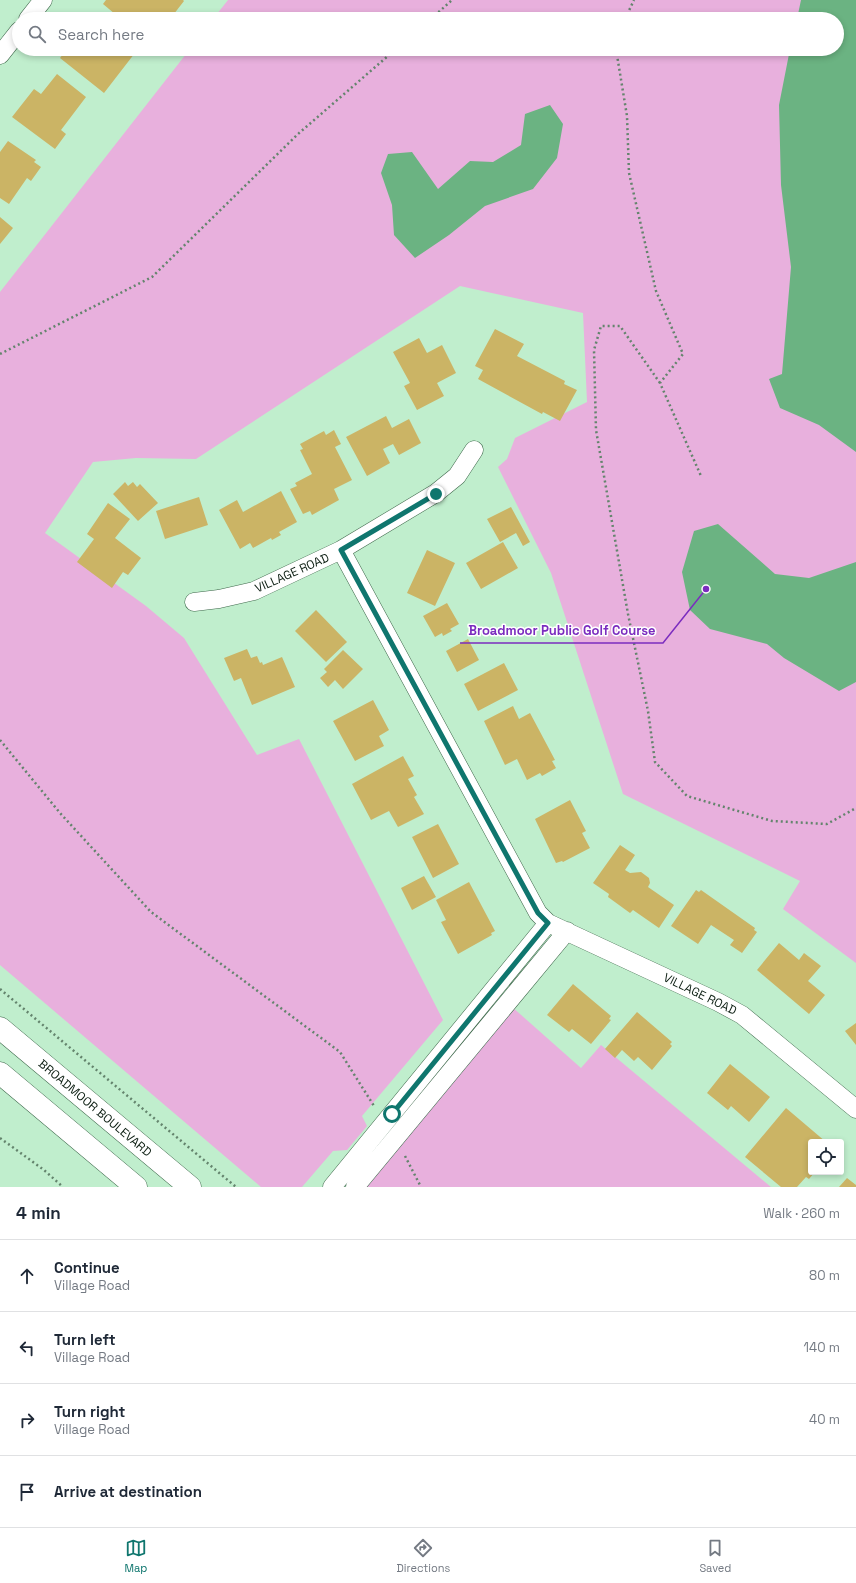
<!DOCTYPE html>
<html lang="en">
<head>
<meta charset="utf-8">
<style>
  :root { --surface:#fff; --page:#f6f6f7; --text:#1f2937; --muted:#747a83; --line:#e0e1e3; --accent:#0f766e }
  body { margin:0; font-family:"Space Grotesk",sans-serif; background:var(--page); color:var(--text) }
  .controls { position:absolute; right:12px; bottom:12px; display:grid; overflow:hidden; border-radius:4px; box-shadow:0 2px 6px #0003 }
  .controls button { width:36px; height:36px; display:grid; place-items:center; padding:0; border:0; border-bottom:1px solid var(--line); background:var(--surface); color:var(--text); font:20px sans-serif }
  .stop { position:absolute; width:12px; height:12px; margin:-9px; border:3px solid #0f766e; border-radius:50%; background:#fff }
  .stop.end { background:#0f766e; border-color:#fff; box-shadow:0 1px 4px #0008 }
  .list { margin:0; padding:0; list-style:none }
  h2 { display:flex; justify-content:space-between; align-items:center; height:52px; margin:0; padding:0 16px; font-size:17px }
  h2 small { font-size:13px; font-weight:400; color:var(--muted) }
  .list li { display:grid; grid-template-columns:26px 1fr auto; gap:12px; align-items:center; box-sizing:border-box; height:72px; padding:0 16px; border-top:1px solid var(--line) }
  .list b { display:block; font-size:15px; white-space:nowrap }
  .list p { margin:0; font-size:13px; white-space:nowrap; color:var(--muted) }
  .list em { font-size:13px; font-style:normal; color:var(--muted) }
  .icon { flex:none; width:22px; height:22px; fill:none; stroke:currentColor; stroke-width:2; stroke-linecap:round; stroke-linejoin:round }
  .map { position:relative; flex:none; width:856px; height:1187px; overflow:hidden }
  .search { position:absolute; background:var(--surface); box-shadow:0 2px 6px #0003; left:12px; right:12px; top:12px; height:44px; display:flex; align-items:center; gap:10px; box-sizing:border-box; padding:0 14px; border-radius:22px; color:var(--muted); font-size:15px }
  .sheet { height:340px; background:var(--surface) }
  nav { display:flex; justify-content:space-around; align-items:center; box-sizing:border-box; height:56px; border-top:1px solid var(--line); background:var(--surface); font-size:11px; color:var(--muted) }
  nav a { display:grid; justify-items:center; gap:2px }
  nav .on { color:var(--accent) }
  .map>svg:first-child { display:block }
  .green { fill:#e8b0dd }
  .water { fill:#6bb382 }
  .building { fill:#cbb465 }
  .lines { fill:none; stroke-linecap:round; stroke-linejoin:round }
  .minor-casing { stroke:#3e684b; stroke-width:19 }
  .secondary-casing { stroke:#3e684b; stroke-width:23 }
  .path { stroke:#64846d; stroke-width:2.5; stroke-dasharray:2 3; stroke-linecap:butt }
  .minor { stroke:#fff; stroke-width:18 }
  .secondary { stroke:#fff; stroke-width:22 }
  .route { stroke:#0f766e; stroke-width:5 }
  .labels { text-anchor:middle; stroke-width:3; stroke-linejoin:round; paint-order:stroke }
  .street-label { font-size:12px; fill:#0b1d11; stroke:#fff }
  .leader { fill:none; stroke:#7b2cbf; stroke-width:1.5 }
  .callout-dot { fill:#7b2cbf; stroke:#fff; stroke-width:1.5 }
  .callout-label { font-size:13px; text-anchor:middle; font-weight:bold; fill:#7b2cbf; stroke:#fff; stroke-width:3; stroke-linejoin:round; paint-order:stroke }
</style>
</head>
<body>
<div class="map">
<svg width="856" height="1187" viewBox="0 0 856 1187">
  <rect width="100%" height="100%" fill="#c0eecd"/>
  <path class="green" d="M228,0H856V963L783,909L800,881L623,794L551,573L498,467L507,459L515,438L587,402L583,313L460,286L196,459L136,458L93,462L45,533L146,606L184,638L257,755L299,739L443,1020L362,1116L367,1126L347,1150L333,1151L302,1187H261L0,965V292L190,49H837V19H213Z
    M511,1006L581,1068L601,1045L771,1187H363Z"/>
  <path class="water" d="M801,0H856V452L819,425L780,408L769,379L782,374L791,267L781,185L779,105L790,49H837V19H797Z
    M550,105L563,124L557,158L533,189L485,206L449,235L415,258L394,235L392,205L381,173L388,154L412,152L438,189L470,161L493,162L521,145L525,114Z
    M718,524L775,574L809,578L856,562V682L839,691L784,658L767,644L710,629L690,610L682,572L694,531Z"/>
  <path class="building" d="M106,0H183L184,1L170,19L161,12L157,17L160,19H121L103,4Z
    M67,49H138L104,93L60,58Z
    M57,74L86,97L61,130L66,134L55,149L12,117L34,89L41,94Z
    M8,141L36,160L34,162L41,167L31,181L27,178L9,204L0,198V152Z
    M0,217L13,228L0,244Z
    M495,329L524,344L517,356L565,381L564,384L577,390L560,421L543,412L542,414L478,379L483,370L475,366Z
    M419,338L427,353L442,345L456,373L437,383L444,396L417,410L404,386L410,383L393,352Z
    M386,416L392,428L409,419L421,443L399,455L393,444L383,449L390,463L367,476L346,437Z
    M334,430L341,444L335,447L352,480L334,489L339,500L312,515L310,511L303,514L290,489L297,486L295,483L312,474L300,450L303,449L300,444L324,431L326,435Z
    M125,482L128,486L133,482L137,487L140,484L158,503L138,521L113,494Z
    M281,491L297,522L279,532L281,535L272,540L271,538L253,548L250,543L240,549L219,510L237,500L243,512Z
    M199,497L208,525L165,539L156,511Z
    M108,503L130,519L115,538L141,558L128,575L123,572L112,588L77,562L94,539L87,534Z
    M511,507L530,542L523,546L516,533L500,542L487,519Z
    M503,542L518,568L481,589L466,563Z
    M427,550L455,563L435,606L407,593Z
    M447,603L459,624L450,629L452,631L443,636L442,633L435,637L423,616Z
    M316,610L347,642L326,662L295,631Z
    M468,639L479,660L457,672L446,651Z
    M247,649L251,658L257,656L260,663L262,662L263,665L282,657L295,687L252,705L241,678L234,681L224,658Z
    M343,650L363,669L343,689L335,680L328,687L320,678L327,672L324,669Z
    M504,663L518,690L478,711L464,684Z
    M373,700L389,730L379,736L384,746L355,761L333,721Z
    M513,706L519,719L530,713L555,760L552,761L556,768L542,776L540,773L527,780L517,759L505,765L484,721Z
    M403,756L414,776L408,779L417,795L414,797L424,814L398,827L389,811L371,820L352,784Z
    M570,800L586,831L582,833L590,848L563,862L562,861L556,863L535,819Z
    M438,824L459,864L433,878L412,837Z
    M620,845L635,855L625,870L630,873L641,872L649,878L650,883L648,887L674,905L659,928L633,910L630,913L608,897L609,894L593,883Z
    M424,876L436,897L412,910L401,888Z
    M469,882L495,931L491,933L492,935L458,954L441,922L446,920L436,900Z
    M696,890L699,892L701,890L755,928L754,930L757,932L742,953L730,945L734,940L711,925L698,944L671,926Z
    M779,943L799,960L804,953L821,966L808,981L825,995L809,1014L757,970Z
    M573,984L611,1016L609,1019L611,1020L591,1044L572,1029L569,1032L547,1015Z
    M637,1012L672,1042L670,1044L672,1046L652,1070L638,1057L634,1061L622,1050L615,1058L605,1049Z
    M856,1023V1045L845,1031Z
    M730,1064L770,1097L749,1122L731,1106L728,1110L707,1093Z
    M786,1108L826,1142H811V1172H815L809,1179L806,1177L797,1187H781L745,1157Z
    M847,1178L856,1185V1187H839Z"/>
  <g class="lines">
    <g class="minor-casing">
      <path id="minor" d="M28,19L43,0
        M0,55L19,31
        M341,550L538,913L548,923L718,1002L742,1015L856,1109
        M194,602L219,599L254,591L341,550L436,493L457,476L474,450
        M332,1187L548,923
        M355,1187L567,931"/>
    </g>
    <g class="secondary-casing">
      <path id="secondary" d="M0,1028L190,1187
        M0,1073L136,1187"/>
    </g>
    <path class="path" d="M431,19L452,0
      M625,19L634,0
      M616,49L627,116L629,173L656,291L683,354L660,383L701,476
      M0,354L152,277L298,134L396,49
      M660,383L620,326H601L594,350L596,430L628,614L648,711L655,762L687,796L772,821L827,824L856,808
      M0,740L60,813L151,912L340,1052L374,1106
      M0,989L236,1187
      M0,1138L44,1170L63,1187
      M405,1156L421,1187"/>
    <use href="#minor" class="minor"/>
    <use href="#secondary" class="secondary"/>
  </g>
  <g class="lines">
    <path class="route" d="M392,1114L548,923L538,913L341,550L436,494"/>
  </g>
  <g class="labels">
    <g class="street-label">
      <text transform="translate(292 573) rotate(-24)" y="4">VILLAGE ROAD</text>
      <text transform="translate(700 994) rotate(26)" y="4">VILLAGE ROAD</text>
      <text transform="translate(95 1108) rotate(40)" y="4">BROADMOOR BOULEVARD</text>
    </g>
  </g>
  <path class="leader" d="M706 589L663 643H460"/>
  <circle class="callout-dot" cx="706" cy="589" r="4"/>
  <g class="callout-label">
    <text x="562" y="635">Broadmoor Public Golf Course</text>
  </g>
</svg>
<div class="controls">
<button><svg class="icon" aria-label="locate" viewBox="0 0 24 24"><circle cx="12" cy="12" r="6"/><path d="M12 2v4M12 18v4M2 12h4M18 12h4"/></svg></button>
</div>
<div class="stop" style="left:392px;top:1114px"></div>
<div class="stop end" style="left:436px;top:494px"></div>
<div class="search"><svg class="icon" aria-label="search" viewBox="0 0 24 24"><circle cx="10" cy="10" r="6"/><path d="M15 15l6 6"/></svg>Search here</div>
</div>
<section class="sheet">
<h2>4 min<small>Walk · 260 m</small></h2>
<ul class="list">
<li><svg class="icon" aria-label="ahead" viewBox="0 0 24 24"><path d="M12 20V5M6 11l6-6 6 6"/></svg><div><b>Continue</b><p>Village Road</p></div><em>80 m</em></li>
<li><svg class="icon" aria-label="left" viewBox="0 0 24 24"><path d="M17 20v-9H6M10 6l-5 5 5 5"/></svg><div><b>Turn left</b><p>Village Road</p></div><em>140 m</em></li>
<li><svg class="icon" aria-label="right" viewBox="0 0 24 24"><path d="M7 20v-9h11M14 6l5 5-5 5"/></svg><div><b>Turn right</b><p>Village Road</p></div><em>40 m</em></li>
<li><svg class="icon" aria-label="arrive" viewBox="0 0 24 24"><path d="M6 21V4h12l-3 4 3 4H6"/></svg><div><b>Arrive at destination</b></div></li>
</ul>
</section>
<nav>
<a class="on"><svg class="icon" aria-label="map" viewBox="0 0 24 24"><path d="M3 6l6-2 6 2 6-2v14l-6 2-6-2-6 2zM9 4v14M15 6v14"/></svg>Map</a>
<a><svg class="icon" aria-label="directions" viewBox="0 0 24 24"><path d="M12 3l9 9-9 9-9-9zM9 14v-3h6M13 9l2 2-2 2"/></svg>Directions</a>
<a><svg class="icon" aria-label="saved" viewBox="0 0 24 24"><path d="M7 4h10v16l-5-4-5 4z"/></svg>Saved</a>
</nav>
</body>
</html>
